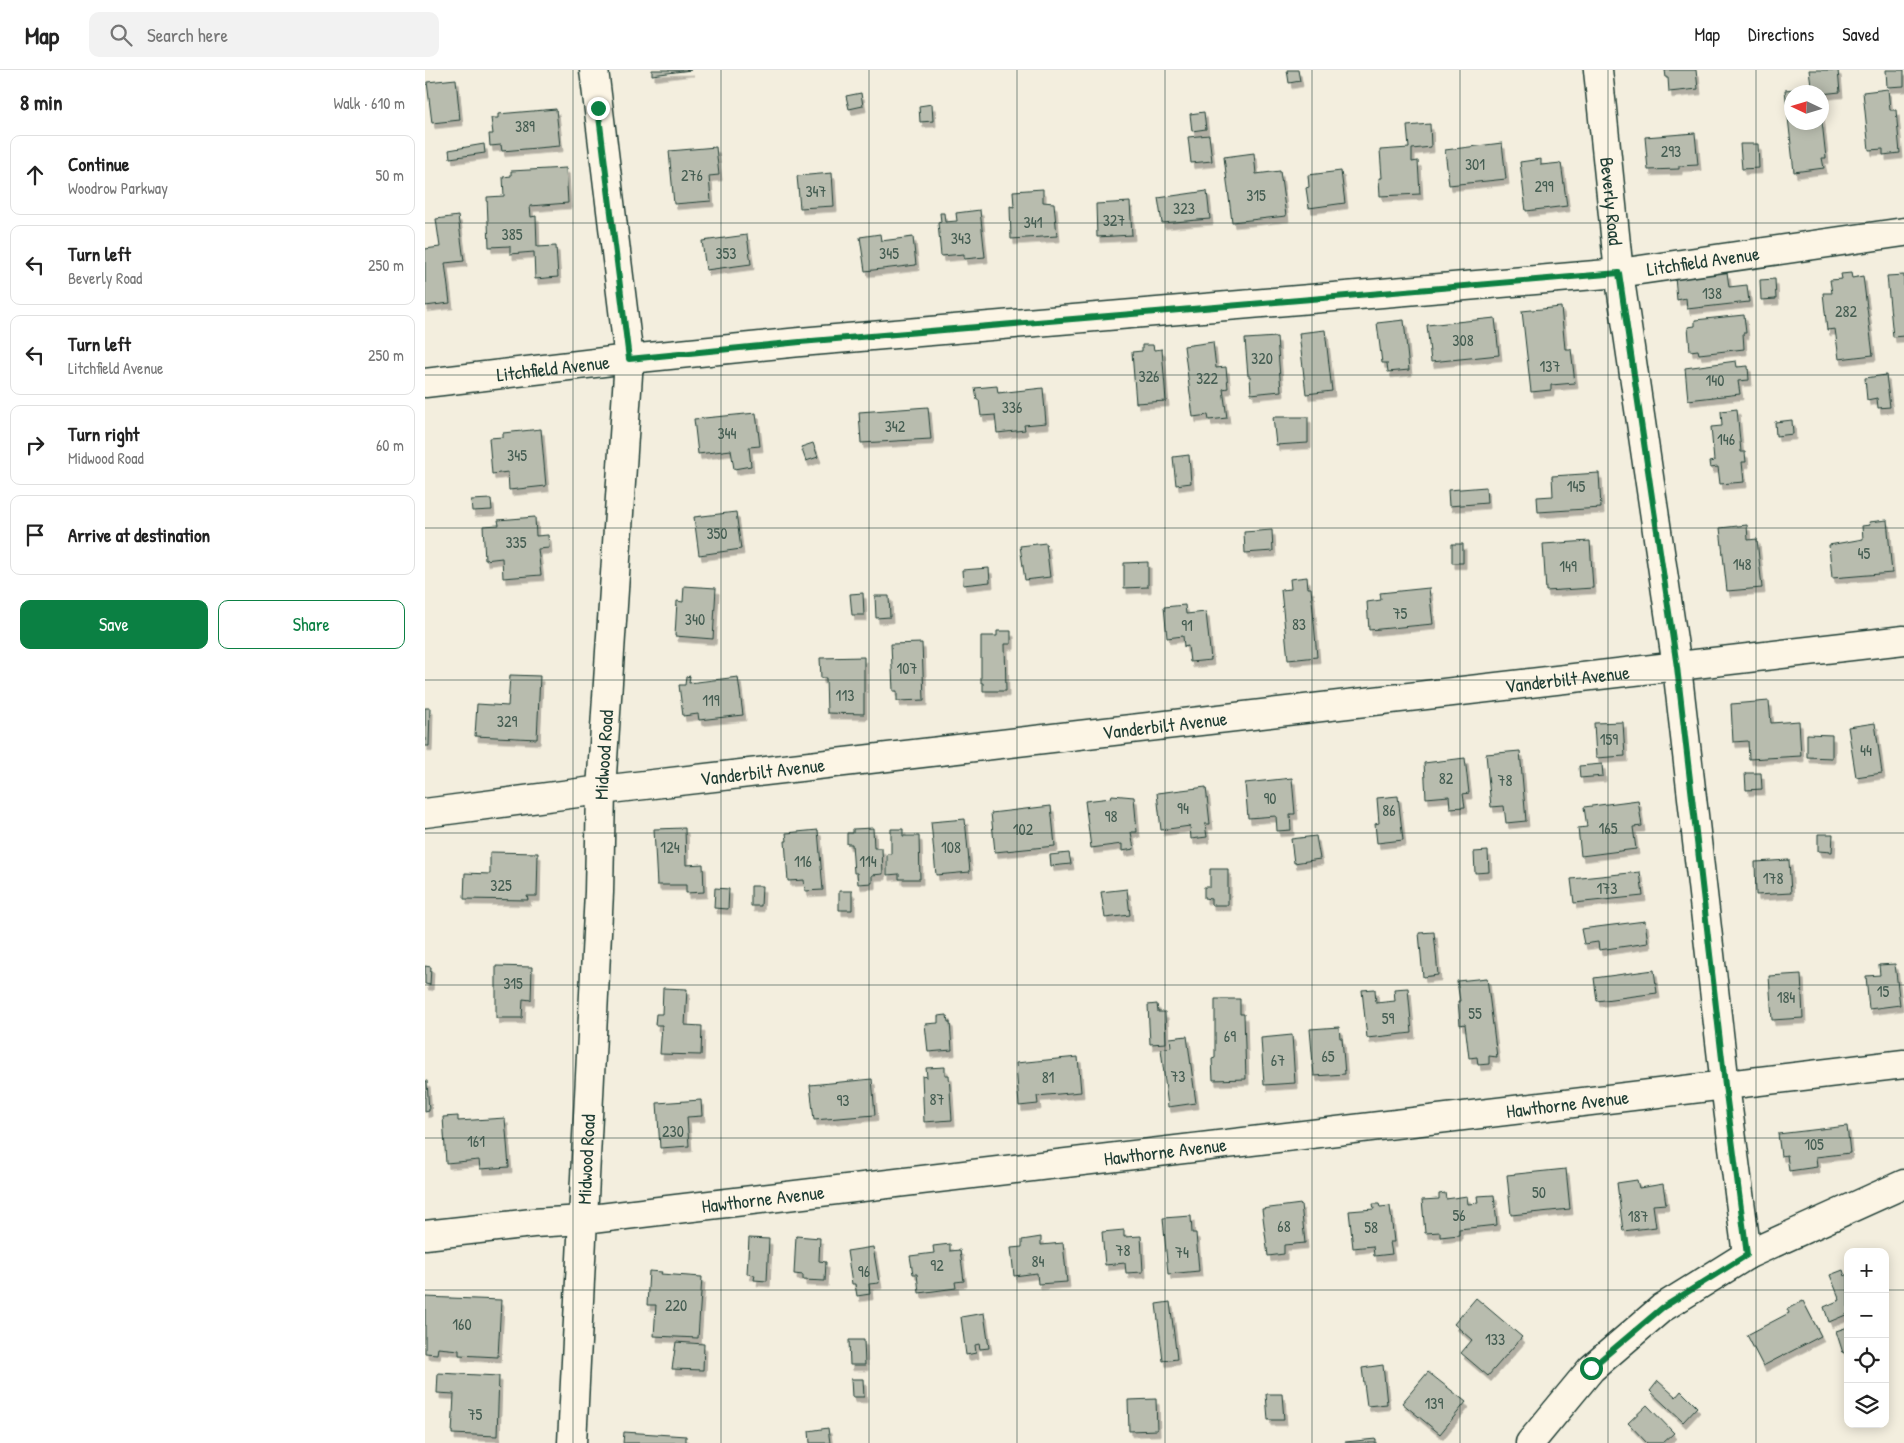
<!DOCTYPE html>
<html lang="en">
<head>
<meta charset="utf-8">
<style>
  :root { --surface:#fff; --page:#f2f2f2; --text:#222; --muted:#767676; --line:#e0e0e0; --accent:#0b8043 }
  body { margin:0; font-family:"Patrick Hand",sans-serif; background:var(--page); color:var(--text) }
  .controls { position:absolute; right:15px; bottom:15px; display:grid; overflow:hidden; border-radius:10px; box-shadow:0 2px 12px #0003 }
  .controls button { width:45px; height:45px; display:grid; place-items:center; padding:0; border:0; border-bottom:1px solid var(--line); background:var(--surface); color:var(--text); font:25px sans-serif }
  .compass { position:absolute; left:1359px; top:15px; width:45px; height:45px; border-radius:50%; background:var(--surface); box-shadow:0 2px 12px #0003; rotate:274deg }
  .stop { position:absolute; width:15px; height:15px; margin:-11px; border:4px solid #0b8043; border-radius:50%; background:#fff }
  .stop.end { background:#0b8043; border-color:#fff; box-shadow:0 1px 5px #0008 }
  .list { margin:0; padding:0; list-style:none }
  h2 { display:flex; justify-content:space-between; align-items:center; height:65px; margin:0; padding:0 20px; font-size:21px }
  h2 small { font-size:16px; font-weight:400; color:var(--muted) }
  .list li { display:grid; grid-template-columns:32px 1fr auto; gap:15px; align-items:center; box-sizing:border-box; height:80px; margin:0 10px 10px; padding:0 10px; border:1px solid var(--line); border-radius:10px }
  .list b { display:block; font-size:19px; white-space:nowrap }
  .list p { margin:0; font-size:16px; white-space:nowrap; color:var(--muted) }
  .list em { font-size:16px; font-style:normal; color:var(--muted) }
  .actions { display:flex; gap:10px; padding:15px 20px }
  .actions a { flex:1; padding:11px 0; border:1px solid var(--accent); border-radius:10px; text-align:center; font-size:18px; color:var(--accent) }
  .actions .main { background:var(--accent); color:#fff }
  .icon { flex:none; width:28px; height:28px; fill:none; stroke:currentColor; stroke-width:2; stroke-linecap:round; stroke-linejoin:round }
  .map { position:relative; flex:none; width:1479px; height:1373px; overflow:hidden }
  header { display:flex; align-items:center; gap:30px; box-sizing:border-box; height:70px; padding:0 25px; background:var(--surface); border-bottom:1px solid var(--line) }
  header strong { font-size:24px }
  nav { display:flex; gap:28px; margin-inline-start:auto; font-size:18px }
  .search { width:350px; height:45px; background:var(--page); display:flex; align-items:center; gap:12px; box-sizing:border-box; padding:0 18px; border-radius:10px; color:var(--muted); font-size:19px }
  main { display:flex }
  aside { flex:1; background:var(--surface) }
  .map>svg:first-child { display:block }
  .building { fill:#b8bcae; stroke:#1f3d34; filter:url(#shadow) }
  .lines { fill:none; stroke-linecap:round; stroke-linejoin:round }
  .minor-casing { stroke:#1f3d34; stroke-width:31 }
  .minor { stroke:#fcf5e5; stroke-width:28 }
  .route { stroke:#0b8043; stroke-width:6 }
  .grid { fill:none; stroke:#1f3d34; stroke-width:1; stroke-opacity:0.55 }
  .labels { text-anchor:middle; stroke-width:4.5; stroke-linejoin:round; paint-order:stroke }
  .number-label { font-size:16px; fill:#455d52 }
  .street-label { font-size:19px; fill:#1f3d34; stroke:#fcf5e5 }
</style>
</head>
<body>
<header>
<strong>Map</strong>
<div class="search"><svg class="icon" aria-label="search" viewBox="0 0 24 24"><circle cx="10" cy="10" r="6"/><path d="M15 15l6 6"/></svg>Search here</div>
<nav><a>Map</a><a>Directions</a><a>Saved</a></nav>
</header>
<main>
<aside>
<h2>8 min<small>Walk · 610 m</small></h2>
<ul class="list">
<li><svg class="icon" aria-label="ahead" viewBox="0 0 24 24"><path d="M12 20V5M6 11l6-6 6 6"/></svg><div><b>Continue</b><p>Woodrow Parkway</p></div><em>50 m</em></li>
<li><svg class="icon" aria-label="left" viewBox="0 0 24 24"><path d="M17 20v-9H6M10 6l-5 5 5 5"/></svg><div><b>Turn left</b><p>Beverly Road</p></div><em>250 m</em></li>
<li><svg class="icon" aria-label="left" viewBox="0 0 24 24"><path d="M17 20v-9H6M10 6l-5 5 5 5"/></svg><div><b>Turn left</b><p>Litchfield Avenue</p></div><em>250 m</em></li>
<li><svg class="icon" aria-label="right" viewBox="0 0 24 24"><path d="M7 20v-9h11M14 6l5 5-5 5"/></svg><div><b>Turn right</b><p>Midwood Road</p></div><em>60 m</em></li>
<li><svg class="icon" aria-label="arrive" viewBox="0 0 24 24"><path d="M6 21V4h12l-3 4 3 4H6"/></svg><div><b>Arrive at destination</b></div></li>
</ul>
<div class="actions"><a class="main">Save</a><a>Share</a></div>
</aside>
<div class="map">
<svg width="1479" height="1373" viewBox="0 0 1479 1373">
  <defs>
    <filter id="shadow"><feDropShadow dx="3" dy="5.5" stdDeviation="0" flood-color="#0004"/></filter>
  </defs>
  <rect width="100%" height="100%" fill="#f3eede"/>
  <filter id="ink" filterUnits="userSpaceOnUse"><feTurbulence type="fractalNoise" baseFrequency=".02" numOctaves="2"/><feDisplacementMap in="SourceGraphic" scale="10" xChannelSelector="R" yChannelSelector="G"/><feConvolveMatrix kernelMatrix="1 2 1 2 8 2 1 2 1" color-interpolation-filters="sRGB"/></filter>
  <g filter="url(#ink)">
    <path class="building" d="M227,0H266L227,5Z
      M862,0H873L875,11L864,13Z
      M1240,0H1271L1273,19L1244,22L1243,8H1241Z
      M1384,0H1413L1415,22L1396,24L1387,22Z
      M1461,0H1479V16L1462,17Z
      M31,9L35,50L7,53L2,12Z
      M1380,18L1381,22H1366V52H1396V42L1401,88H1397L1399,98L1369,102L1360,20Z
      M1463,19L1465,40H1471L1475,83L1458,85V79L1444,80L1438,22Z
      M436,23L438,36L424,39L421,26Z
      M507,34L508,51L495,52L494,36Z
      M131,39L135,76L77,81L76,75L65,76L64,64H68L66,48H73V44Z
      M779,42L781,59L767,61L765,44Z
      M1005,54L1006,77L987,79V92L993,91L995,124L955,126L954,108H957L955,80L984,78L982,56Z
      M1270,63L1273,95L1254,96V99L1223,100L1220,67Z
      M784,65L787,91L766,93L763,67Z
      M1077,73L1081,109L1024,115L1020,80Z
      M59,74L60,83L25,88L24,80Z
      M1315,74H1333L1334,98L1317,99Z
      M291,77L294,105L284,106L286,131L249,134L244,81Z
      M829,83L831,104L855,101L861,146L807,152L799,87Z
      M1116,89V95L1136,93L1142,136L1101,141L1095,92Z
      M141,98L143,133L105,136L106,147L111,146L112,177L131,176L133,207L110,209L109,182L85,184V176L64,177L62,127L79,126L78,107L86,106V101Z
      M916,101L920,133L884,138L881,118L884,117L883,105Z
      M407,103L409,136L375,138L372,106Z
      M618,119V132L629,133L632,166L586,169L585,136L589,137L588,121Z
      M782,121L785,149L737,153L733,128Z
      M705,132L707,165L672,167L671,134Z
      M555,140L560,187L539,189V184L516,186L513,153L516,152L515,143H519L520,152L532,151L531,143Z
      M33,146L39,191L20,193L25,233L0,236V179L15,177L11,149Z
      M455,164L456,171L488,167L491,195L440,201L435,167Z
      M322,165L326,194L281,200L277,171Z
      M1302,202L1304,217L1322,215L1324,232L1262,239L1261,228L1252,230L1250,207Z
      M1426,203L1427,208L1438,206L1448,285L1414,289L1410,259L1402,260L1398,223H1407L1405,210L1417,209L1416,204Z
      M1479,205V266L1468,267L1462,206Z
      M1350,209L1351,229L1336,230L1335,210Z
      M1136,237L1140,279H1146L1150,313L1126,315V320L1106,322L1097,241Z
      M1319,245L1321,263H1318L1319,279L1274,284L1273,280L1265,281L1263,257L1270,256V250Z
      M1070,248L1074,285L1006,292L1002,255Z
      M979,250L984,300L963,302L962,293H957L952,253Z
      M900,260L907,321L881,324L874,263Z
      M852,267L856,321L826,324L825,306H823L820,269Z
      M788,272L791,298L801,297L803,318L798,319L802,348L784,350L783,345L768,347L759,276Z
      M717,275H728L729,280L737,279L741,331L711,333L707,282L717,281Z
      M1311,291L1312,297L1323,296L1324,310L1313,311L1315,324L1263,330L1260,298Z
      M1461,305L1465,337L1453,338L1452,328L1442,330L1440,308Z
      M572,316L573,323L618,318L621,353L599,355L600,360L572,363L570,345L556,346L554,330H552L550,318Z
      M503,337L506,369L436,373L434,342Z
      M1312,339L1316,382H1320L1321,392H1317L1319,412L1295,414L1293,397L1285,398L1284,392L1289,391L1286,357L1297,356L1296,341Z
      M331,343L335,376L324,377L326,396L309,399L306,380L273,384L269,349Z
      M848,347H883V373L851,375Z
      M1367,350L1368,364L1351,366L1350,352Z
      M116,359L121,416L84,420L83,402L67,404L64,368L78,367V363Z
      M388,373L393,387L381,391L376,377Z
      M764,385L766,413L751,415L748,387Z
      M1174,403L1176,438L1113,442L1112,427L1128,426L1127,406Z
      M1061,417L1062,433L1024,436L1023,420Z
      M66,429L67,440L47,441L46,430Z
      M311,442L316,479L274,485L269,447Z
      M110,447L111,466L123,465L124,478L113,479L116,505L78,508L77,488L60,490L58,456L74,455L73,450Z
      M1462,450L1467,503L1407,508L1404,475L1438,469L1437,456L1445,455L1444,452Z
      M1322,455L1323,470L1332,469L1337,518L1302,521L1295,458Z
      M847,460L848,481L820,483L819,462Z
      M1165,471L1168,518L1121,521L1118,474Z
      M621,473L625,507L600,510L595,476Z
      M1027,474H1038V493H1027Z
      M723,492V517L699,518V493Z
      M564,498L565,512L538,515L537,500Z
      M882,507L883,518H886L892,587L863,590L856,520L866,519L865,509Z
      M259,516L291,518L288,569L250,566L252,531L258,532Z
      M1004,518L1008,554L944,560L942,532L956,530L955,523Z
      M438,523L439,545H427L425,524Z
      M450,526H464L465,547L451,548Z
      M760,535L761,544L781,542L786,590L765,592L763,576L759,577L758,566L742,568L739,537Z
      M572,561H586V574H580L581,621H558V613H556V566H572Z
      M497,573L499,630L472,631V621H468L466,574Z
      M439,587V644L402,643L401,608H396L395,588Z
      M85,605L115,606L112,669L50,666L52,634L83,636Z
      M265,606L264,613L313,607L318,645L274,650L273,644L258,646L254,615H260L261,607Z
      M1344,631L1346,653L1374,651L1376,686L1324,689L1323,671L1308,672L1306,634Z
      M0,638H5L4,676H0Z
      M1198,652L1200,686L1171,688L1169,653Z
      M1450,653L1457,703L1431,707L1423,657Z
      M1382,664L1407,665V688L1382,687Z
      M1095,681L1101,751L1081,753L1079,736L1066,737L1061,684Z
      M1040,688L1044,723L1038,724L1040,737L1025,738L1024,726L1001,728L999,693Z
      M1177,694L1178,706L1155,708L1154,696Z
      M1320,703H1336L1337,719L1321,720Z
      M867,708L870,744H865L866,760L852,761L851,746L823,748L820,713Z
      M781,717L785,754H780L782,767L766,769L765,756L736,760L732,723Z
      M687,725L709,727L712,762H706L709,779L697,781V774L666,778L660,731L686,728Z
      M973,726L978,770L952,773L950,754L954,753L952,728Z
      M1213,730L1217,756L1208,757L1211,779L1156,786L1153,758L1162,757L1159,737Z
      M626,736L630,776L570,782L566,743Z
      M540,749L545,802L511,805L506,752Z
      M260,758L261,795L278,794L279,822L261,823V815H232L229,759Z
      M448,758L449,778H457L458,804L447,805V813L433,814L432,803H429L427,774H422V763H428V759Z
      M466,759H478V766H494L495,809H474V804L462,805V784H466Z
      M393,760L398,820L380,821L379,810L363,811L360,771H362L361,763Z
      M1393,764H1408L1407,782L1393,781Z
      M891,766L895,789L869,793L866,769Z
      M1063,781L1064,802L1050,803L1049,782Z
      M65,782L113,783L112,826H102L103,830L39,829L40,803L65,804Z
      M644,783L646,794L626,796L625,785Z
      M1364,790L1366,823L1331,825L1330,792Z
      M785,799H803V835H786V829L779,828V817H785Z
      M1215,802L1218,826L1149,833L1146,809Z
      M326,816H337L336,836H326Z
      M290,818L304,819L303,839L289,838Z
      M702,819L705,845L680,848L676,822Z
      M414,821H427V840H414Z
      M1220,851L1223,873L1174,880L1173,872L1159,874L1156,859Z
      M1009,862L1013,905L998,907L994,863Z
      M1470,894L1475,935L1444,939L1441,906L1455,905L1454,895Z
      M0,896L6,897L5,915L0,914Z
      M71,896L107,897L106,930L98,929L97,948H71Z
      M1229,900L1232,923L1172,931L1169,908Z
      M1376,904L1378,948L1347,950L1344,906Z
      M1062,908L1072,987L1064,986V994L1053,995L1052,987L1044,988L1040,954L1035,955L1033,931H1035L1032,911Z
      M238,918L262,919L260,955L277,956L276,985L235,984L237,955H230L231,944H237Z
      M983,918L987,963L942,968L937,920L950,919L951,933L970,931L969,919Z
      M790,929H815V944H819L821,1009L788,1010L787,989L790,988Z
      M732,934L733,942H740L741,973L725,974L723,935Z
      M522,945L523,952H525L527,980L503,982L500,954L513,953V946Z
      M914,957L915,968H917L920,1004L889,1006L885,959Z
      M867,965L870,1013L839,1015L836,968Z
      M762,966L771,1033L743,1037L736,979L746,977L745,968Z
      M653,987L656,1022L612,1026L613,1034L594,1036L591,993Z
      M520,997V1005H524L527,1050L499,1052L497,1006L502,1007L501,998Z
      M447,1009L450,1045L389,1050L385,1015Z
      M0,1011H2L4,1041L0,1042Z
      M276,1030L277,1046L262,1047L264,1076L235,1078L232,1033Z
      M33,1046V1051L80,1048L84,1097L55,1099L54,1090L21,1093L18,1047Z
      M1422,1056L1425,1083L1391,1087L1392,1097L1364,1101L1362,1085L1356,1086L1353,1064Z
      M1141,1099L1145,1139L1086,1145L1082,1105Z
      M1212,1110L1214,1118L1238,1114L1241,1134L1228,1135L1231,1157L1198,1161L1192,1113Z
      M1020,1123L1021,1129L1042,1126L1043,1134L1053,1133L1052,1126L1069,1125L1072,1155L1034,1159V1165L1015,1167V1162L1000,1163L997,1130L1014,1129V1124Z
      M876,1134L880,1173L859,1175V1184L843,1186L837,1139Z
      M948,1134H954L955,1137L965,1136L969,1172H965L967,1184L949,1186L948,1176L928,1178L924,1141L949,1139Z
      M766,1146L767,1163H771L774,1201L743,1204L738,1148Z
      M699,1160V1167L716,1166L718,1202L701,1203L700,1193L680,1195L677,1162Z
      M371,1166L395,1168L394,1191L401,1192L400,1211L378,1210V1205L369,1204Z
      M616,1167V1175L638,1173L642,1212L613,1214L612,1203L589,1206L586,1178L597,1177V1170Z
      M324,1168L344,1169L342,1211L329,1210L330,1205L322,1204Z
      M525,1174V1181L535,1180L539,1211L530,1212L531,1218L494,1223L492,1204H488L485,1186L509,1183L508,1176Z
      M448,1177L454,1213L444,1214L445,1224L432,1226L430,1214H427L422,1181Z
      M1418,1200L1420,1206L1423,1204V1244L1404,1252L1399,1237L1415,1230L1405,1205Z
      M224,1201L237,1202L236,1204L277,1207L273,1268L229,1266L231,1235H222Z
      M0,1227L76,1230L73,1287L34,1285V1280L13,1278L12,1284L0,1283Z
      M1051,1228L1097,1267L1063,1306L1036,1283L1047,1270L1029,1254Z
      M1378,1231L1396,1266L1338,1296L1322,1265L1364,1243L1362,1239Z
      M745,1232L752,1289L738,1291L731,1234Z
      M559,1243L564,1278L555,1279L554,1274L550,1275L551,1283L541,1285L536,1247Z
      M1423,1257V1281L1418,1283L1411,1261Z
      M424,1270H439L440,1295H425Z
      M251,1272L279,1274L278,1300L247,1299Z
      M958,1295L962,1334L942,1336L937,1298Z
      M1003,1302L1041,1332L1015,1364L977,1333Z
      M13,1303L74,1306L72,1366L27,1364L29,1324L12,1323Z
      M426,1309H438L439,1327H427Z
      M1233,1311L1251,1327L1256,1321L1272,1337L1258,1352L1225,1321Z
      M841,1324H857L859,1350H843Z
      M731,1329L732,1360L704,1361L703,1330Z
      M1222,1335L1249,1363L1238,1373H1222L1203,1353Z
      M403,1358L405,1373H385L384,1361Z
      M199,1362L261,1366V1373H198Z
      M951,1369V1373H920V1372Z"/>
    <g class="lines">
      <g class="minor-casing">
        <g id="minor">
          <path id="s1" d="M1173,0L1194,203L1252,597L1300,1015L1322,1185"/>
          <path id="s2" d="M0,313L204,289L375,272L1194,203L1479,162"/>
          <path id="s3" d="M0,743L176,720L1479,570"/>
          <path id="s4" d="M0,1165L108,1153L158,1150L1479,994"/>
          <path id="s5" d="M147,1373L174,822L176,720L204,289L169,0"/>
          <path d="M1105,1373L1166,1299L1237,1238L1322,1185L1479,1114"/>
        </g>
      </g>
      <use href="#minor" class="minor"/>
    </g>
  </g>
  <g class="lines" filter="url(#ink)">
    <path class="route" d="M173,38L204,289L375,272L1194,203L1252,597L1300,1015L1322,1185L1237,1238L1166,1298"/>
  </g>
  <path class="grid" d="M148,0V1373M296,0V1373M444,0V1373M592,0V1373M740,0V1373M887,0V1373M1035,0V1373M1183,0V1373M1331,0V1373M0,153H1479M0,305H1479M0,458H1479M0,610H1479M0,763H1479M0,915H1479M0,1068H1479M0,1220H1423M1460,1220H1479"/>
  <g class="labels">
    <g class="number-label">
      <text x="100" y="62">389</text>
      <text x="1246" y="87">293</text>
      <text x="1050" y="100">301</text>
      <text x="267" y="111">276</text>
      <text x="1119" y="122">299</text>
      <text x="391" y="127">347</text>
      <text x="831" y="131">315</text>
      <text x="759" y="144">323</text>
      <text x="689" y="156">327</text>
      <text x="608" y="158">341</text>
      <text x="87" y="170">385</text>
      <text x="536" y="174">343</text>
      <text x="301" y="189">353</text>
      <text x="464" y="189">345</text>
      <text x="1287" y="229">138</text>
      <text x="1421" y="247">282</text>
      <text x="1038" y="276">308</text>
      <text x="837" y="294">320</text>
      <text x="1125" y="302">137</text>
      <text x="724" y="312">326</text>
      <text x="782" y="314">322</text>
      <text x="1290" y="316">140</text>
      <text x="587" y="343">336</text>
      <text x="470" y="362">342</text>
      <text x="302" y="369">344</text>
      <text x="1301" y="375">146</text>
      <text x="92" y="391">345</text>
      <text x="1151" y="422">145</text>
      <text x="292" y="469">350</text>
      <text x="91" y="478">335</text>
      <text x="1439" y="489">45</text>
      <text x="1317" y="500">148</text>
      <text x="1143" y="502">149</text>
      <text x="975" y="549">75</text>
      <text x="270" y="555">340</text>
      <text x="874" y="560">83</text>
      <text x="762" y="561">91</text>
      <text x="482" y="604">107</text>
      <text x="420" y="631">113</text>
      <text x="286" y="636">119</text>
      <text x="82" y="657">329</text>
      <text x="1184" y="675">159</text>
      <text x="1441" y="686">44</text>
      <text x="1021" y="714">82</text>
      <text x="1080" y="716">78</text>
      <text x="845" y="734">90</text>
      <text x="758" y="744">94</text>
      <text x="964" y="746">86</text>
      <text x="686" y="752">98</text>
      <text x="1183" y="764">165</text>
      <text x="598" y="765">102</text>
      <text x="245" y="783">124</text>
      <text x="526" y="783">108</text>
      <text x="378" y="797">116</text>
      <text x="443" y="797">114</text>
      <text x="1348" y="814">178</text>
      <text x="76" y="821">325</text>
      <text x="1182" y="824">173</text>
      <text x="88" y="919">315</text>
      <text x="1458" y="927">15</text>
      <text x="1361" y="933">184</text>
      <text x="1050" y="949">55</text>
      <text x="963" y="954">59</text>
      <text x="805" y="972">69</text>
      <text x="903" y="992">65</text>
      <text x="853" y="996">67</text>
      <text x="753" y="1012">73</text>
      <text x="623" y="1013">81</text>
      <text x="512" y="1035">87</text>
      <text x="418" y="1036">93</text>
      <text x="248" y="1067">230</text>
      <text x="51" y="1077">161</text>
      <text x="1389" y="1080">105</text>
      <text x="1114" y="1128">50</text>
      <text x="1034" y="1151">56</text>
      <text x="1213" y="1152">187</text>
      <text x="859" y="1162">68</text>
      <text x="946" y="1163">58</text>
      <text x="698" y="1186">78</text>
      <text x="757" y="1188">74</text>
      <text x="613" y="1197">84</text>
      <text x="512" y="1201">92</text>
      <text x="439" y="1207">96</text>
      <text x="251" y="1241">220</text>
      <text x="37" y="1260">160</text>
      <text x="1070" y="1275">133</text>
      <text x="1009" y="1339">139</text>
      <text x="50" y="1350">75</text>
    </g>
    <g class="street-label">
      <text dy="7" stroke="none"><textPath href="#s1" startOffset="132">Beverly Road</textPath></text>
      <text dy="7" stroke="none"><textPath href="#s2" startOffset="1284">Litchfield Avenue</textPath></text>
      <text dy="7" stroke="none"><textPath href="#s2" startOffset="129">Litchfield Avenue</textPath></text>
      <text dy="7" stroke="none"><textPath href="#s3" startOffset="1150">Vanderbilt Avenue</textPath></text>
      <text dy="7" stroke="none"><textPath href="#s3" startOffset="745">Vanderbilt Avenue</textPath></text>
      <text dy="7" stroke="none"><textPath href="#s5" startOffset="689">Midwood Road</textPath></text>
      <text dy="7" stroke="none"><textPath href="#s3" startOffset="340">Vanderbilt Avenue</textPath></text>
      <text dy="7" stroke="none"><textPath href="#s4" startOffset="1150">Hawthorne Avenue</textPath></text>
      <text dy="7" stroke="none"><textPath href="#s4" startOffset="745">Hawthorne Avenue</textPath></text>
      <text dy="7" stroke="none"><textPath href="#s5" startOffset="284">Midwood Road</textPath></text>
      <text dy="7" stroke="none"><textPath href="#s4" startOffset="340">Hawthorne Avenue</textPath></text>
    </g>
  </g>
</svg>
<div class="controls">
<button>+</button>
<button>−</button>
<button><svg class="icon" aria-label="locate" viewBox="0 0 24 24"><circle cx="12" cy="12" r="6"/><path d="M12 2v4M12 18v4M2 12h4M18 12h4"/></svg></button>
<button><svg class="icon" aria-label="layers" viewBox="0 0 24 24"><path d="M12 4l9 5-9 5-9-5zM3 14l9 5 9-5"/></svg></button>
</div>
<svg class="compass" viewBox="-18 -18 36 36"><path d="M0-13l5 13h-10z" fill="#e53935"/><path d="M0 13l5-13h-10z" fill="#767676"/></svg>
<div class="stop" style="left:1166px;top:1298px"></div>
<div class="stop end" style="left:173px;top:38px"></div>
</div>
</main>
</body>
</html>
